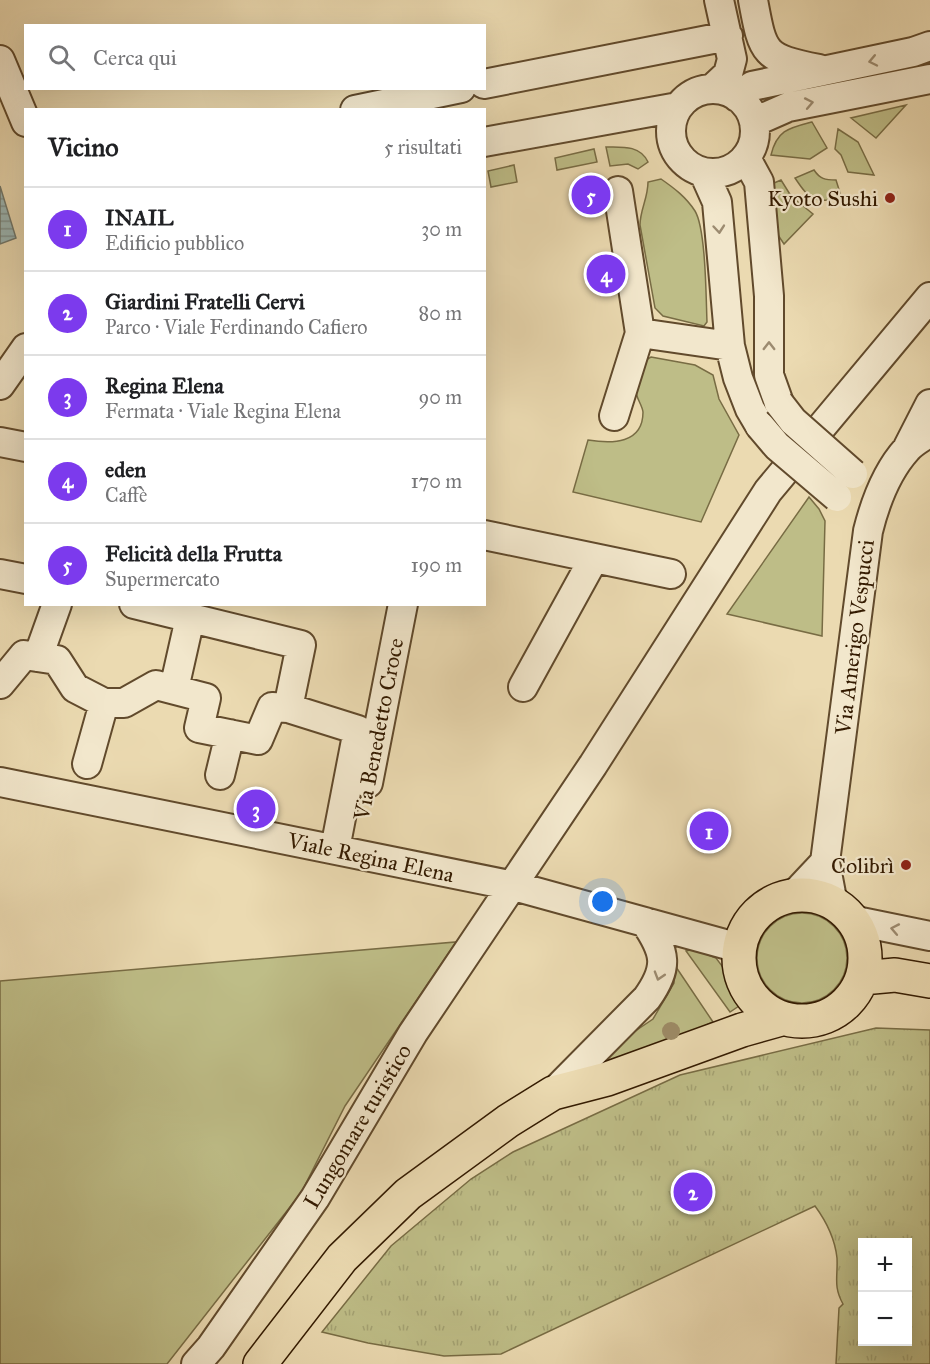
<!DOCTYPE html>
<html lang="it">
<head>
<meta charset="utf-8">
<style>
  :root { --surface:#fff; --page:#f2f2f2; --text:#202124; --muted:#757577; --line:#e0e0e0; --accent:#7c3aed }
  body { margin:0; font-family:"IM FELL Great Primer",serif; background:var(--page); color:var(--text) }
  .controls { position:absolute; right:18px; bottom:18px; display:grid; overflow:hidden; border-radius:0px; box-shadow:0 6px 24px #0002 }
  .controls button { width:54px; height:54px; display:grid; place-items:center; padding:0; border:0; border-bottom:2px solid var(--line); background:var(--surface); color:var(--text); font:30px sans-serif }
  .you { position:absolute; left:603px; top:902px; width:21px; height:21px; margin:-15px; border:4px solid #fff; border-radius:50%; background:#1a73e8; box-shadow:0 0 0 9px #1a73e833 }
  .badge { display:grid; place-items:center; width:39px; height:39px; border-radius:50%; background:var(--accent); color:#fff; font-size:20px; font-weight:700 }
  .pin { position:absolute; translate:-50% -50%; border:3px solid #fff; box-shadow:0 2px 6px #0006 }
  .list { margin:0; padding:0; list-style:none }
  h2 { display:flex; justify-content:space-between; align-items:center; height:78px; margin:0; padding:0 24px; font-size:26px }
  h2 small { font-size:20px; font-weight:400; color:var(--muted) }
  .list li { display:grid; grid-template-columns:39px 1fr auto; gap:18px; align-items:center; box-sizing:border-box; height:84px; padding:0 24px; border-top:2px solid var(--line) }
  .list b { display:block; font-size:22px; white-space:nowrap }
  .list p { margin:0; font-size:20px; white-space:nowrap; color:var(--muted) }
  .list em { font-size:20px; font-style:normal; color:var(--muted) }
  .icon { flex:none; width:33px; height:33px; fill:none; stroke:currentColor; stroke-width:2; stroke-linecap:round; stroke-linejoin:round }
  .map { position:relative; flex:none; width:930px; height:1364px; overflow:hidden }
  .search { position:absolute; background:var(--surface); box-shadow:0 6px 24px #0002; left:24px; top:24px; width:462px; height:66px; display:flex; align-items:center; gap:15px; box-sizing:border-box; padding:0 21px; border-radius:0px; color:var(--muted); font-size:22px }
  .panel { position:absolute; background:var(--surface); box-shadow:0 6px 24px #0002; left:24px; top:108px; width:462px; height:498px; border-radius:0px }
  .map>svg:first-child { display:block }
  .green { fill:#bebd87; stroke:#786c44; stroke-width:1.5 }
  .park { fill:url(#park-tufts); stroke:#786c44; stroke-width:1.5; fill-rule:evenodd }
  .water { fill:url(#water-rules); stroke:#72796d; stroke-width:1.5 }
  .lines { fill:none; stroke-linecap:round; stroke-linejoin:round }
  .minor-casing { stroke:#614a2c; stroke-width:32 }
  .major-casing { stroke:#331a00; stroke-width:36 }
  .minor { stroke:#f2e7cc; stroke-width:28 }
  .major { stroke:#ebdab1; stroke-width:33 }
  .minor-bridge-casing { stroke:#614a2c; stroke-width:32; stroke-linecap:butt }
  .minor-bridge { stroke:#f2e7cc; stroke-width:28 }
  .tree { fill:#9d8b66 }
  .oneway { stroke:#9c8b70 }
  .poi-dot { fill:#8f2418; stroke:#f2e7cc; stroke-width:2 }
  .labels { text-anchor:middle; stroke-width:4.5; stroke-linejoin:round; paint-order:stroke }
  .poi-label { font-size:22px; fill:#331a00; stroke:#f2e7cc; text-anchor:end }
  .street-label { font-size:22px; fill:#331a00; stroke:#f2e7cc }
</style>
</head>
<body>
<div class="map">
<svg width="930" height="1364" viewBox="0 0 930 1364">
  <defs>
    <pattern id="park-tufts" width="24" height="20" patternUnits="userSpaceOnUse" patternTransform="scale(1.5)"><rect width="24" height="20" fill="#bebd87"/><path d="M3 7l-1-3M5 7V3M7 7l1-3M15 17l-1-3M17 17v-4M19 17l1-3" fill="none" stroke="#a4a273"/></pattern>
    <pattern id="water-rules" width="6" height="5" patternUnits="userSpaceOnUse" patternTransform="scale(1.5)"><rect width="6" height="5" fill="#9cb8b6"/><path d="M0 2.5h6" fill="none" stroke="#809592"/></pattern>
  </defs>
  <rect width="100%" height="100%" fill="#ebdab1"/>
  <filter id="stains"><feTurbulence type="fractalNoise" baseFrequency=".00333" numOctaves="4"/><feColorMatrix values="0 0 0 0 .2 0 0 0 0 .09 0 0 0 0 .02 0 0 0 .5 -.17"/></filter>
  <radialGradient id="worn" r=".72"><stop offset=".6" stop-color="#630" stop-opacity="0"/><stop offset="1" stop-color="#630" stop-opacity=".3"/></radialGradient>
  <path class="green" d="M906,105L876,138L851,118Z
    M812,122L827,148L810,159L771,155C777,130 789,128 812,122Z
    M838,129L858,142L874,175L848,172L841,155L835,149Z
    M606,147C622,147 640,145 648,162L638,169L628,164L610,166Z
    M594,149L597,162L557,170L555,158Z
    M514,165L517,182L491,187L488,171Z
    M814,170C820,179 825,180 836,180L842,199C814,202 811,202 795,178Z
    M661,179C674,188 686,197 695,211C706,229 706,299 707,322L704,326L663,316L655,308L640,225C640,210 648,198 648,182Z
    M781,180L791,196L813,214L784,244L774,229V183Z
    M651,357L695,365L713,375L719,399L739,435L701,522L573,492L588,440C612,444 643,444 643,412C642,404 635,397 636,389C637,380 641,370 644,361Z
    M809,497L819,509L825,521L822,636L727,614Z
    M757 958a45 45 0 1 1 90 0a45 45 0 1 1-90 0Z
    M456,942L345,1106L301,1193L167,1364H0V981Z
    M693,949L716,958L732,979L739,1006L730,1012L686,951Z
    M674,964L713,1022L683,1036L592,1067L622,1040L653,1019L674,983Z"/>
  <path class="park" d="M876,1028L930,1030V1364H836L839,1308L843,1304C833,1286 838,1277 837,1258C835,1239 826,1221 815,1206L501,1354L444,1356L368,1343L322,1332L391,1246L471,1179L513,1152L680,1075ZM862,1242H908V1342H862Z"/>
  <path class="water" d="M0,186L16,238L0,244Z"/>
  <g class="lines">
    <g class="minor-casing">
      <path id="minor" d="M753,0C763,54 763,58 819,69
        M0,60L26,122
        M484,84L728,36
        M712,89L728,74L732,59L719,0
        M671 131a42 42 0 1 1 84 0a42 42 0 1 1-84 0Z
        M737,97L752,86L913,52L930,46
        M355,110L461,88
        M754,122L788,107L930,79
        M484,142L678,107
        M746,158L759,182L769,296V375L779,403
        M704,173L717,202L730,346L738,378L750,409L760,426
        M640,333L730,346
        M0,385L26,348
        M614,416L640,333L618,191
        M0,442L26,447
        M908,447L930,404
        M484,535L671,574
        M0,574L26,579
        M134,604L301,645L288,708
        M38,657L57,604
        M0,684L24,655L57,660L75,688L104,703H124L156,685L206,698L199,728L258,740L272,707L288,708L358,730L335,849
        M523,687L594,558
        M174,689L190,618
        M87,764L104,703
        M220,775L230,734
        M0,782L514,886L739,948
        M368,783L403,604
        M794,895L825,862
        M833,904L825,862L868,531C875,503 887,471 907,449C913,442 923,437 930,432
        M861,922L930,936
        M553,1093L647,998C669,967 666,953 645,922
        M196,1364L211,1347L315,1198L413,1033L593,765L768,491L930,297"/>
    </g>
    <g class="major-casing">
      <path id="major" d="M739 958a63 63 0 1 1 126 0a63 63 0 1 1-126 0Z
        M862,978L895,975L930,981
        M260,1364L342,1258L408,1194L508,1121L553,1093L607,1079L742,1030L781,1019"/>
    </g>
    <use href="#minor" class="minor"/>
    <use href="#major" class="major"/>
    <g class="minor-bridge-casing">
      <path id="minor-bridge" d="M779,403L793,421L853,474
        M760,426L777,446L837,497"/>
    </g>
    <use href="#minor-bridge" class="minor-bridge"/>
  </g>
  <circle class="tree" cx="671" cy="1031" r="9"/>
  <defs><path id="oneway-chevron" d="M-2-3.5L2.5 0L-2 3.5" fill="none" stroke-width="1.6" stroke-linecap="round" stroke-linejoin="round" transform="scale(1.5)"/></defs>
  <g class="oneway">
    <use href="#oneway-chevron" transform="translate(873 61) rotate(168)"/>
    <use href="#oneway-chevron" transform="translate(809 103) rotate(-11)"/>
    <use href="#oneway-chevron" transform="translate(719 229) rotate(85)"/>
    <use href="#oneway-chevron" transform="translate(769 346) rotate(-90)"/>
    <use href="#oneway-chevron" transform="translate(895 929) rotate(-169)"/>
    <use href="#oneway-chevron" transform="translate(659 976) rotate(107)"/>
  </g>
  <g class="poi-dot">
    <circle cx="890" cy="198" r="6"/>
    <circle cx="906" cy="865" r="6"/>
  </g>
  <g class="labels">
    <g class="poi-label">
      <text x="878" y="206">Kyoto Sushi</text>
      <text x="894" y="873">Colibrì</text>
    </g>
    <g class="street-label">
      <text transform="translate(854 637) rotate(-83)" y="8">Via Amerigo Vespucci</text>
      <text transform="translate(378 729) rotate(-79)" y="8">Via Benedetto Croce</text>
      <text transform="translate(371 857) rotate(12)" y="8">Viale Regina Elena</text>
      <text transform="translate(357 1126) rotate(-59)" y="8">Lungomare turistico</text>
    </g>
  </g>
  <rect width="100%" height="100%" filter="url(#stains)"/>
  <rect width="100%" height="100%" fill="url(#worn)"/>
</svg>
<div class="controls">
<button>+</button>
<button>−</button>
</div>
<div class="you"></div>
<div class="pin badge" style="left:709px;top:831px">1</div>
<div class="pin badge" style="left:693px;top:1192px">2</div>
<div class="pin badge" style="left:256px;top:809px">3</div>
<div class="pin badge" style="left:606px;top:274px">4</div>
<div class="pin badge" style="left:591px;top:195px">5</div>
<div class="search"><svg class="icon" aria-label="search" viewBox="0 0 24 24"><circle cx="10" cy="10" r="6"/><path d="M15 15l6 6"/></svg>Cerca qui</div>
<section class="panel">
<h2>Vicino<small>5 risultati</small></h2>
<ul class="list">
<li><span class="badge">1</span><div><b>INAIL</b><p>Edificio pubblico</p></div><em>30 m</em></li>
<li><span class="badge">2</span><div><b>Giardini Fratelli Cervi</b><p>Parco · Viale Ferdinando Cafiero</p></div><em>80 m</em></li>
<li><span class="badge">3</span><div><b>Regina Elena</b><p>Fermata · Viale Regina Elena</p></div><em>90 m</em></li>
<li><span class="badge">4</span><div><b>eden</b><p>Caffè</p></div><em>170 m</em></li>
<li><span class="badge">5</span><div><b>Felicità della Frutta</b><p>Supermercato</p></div><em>190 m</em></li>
</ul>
</section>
</div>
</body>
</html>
